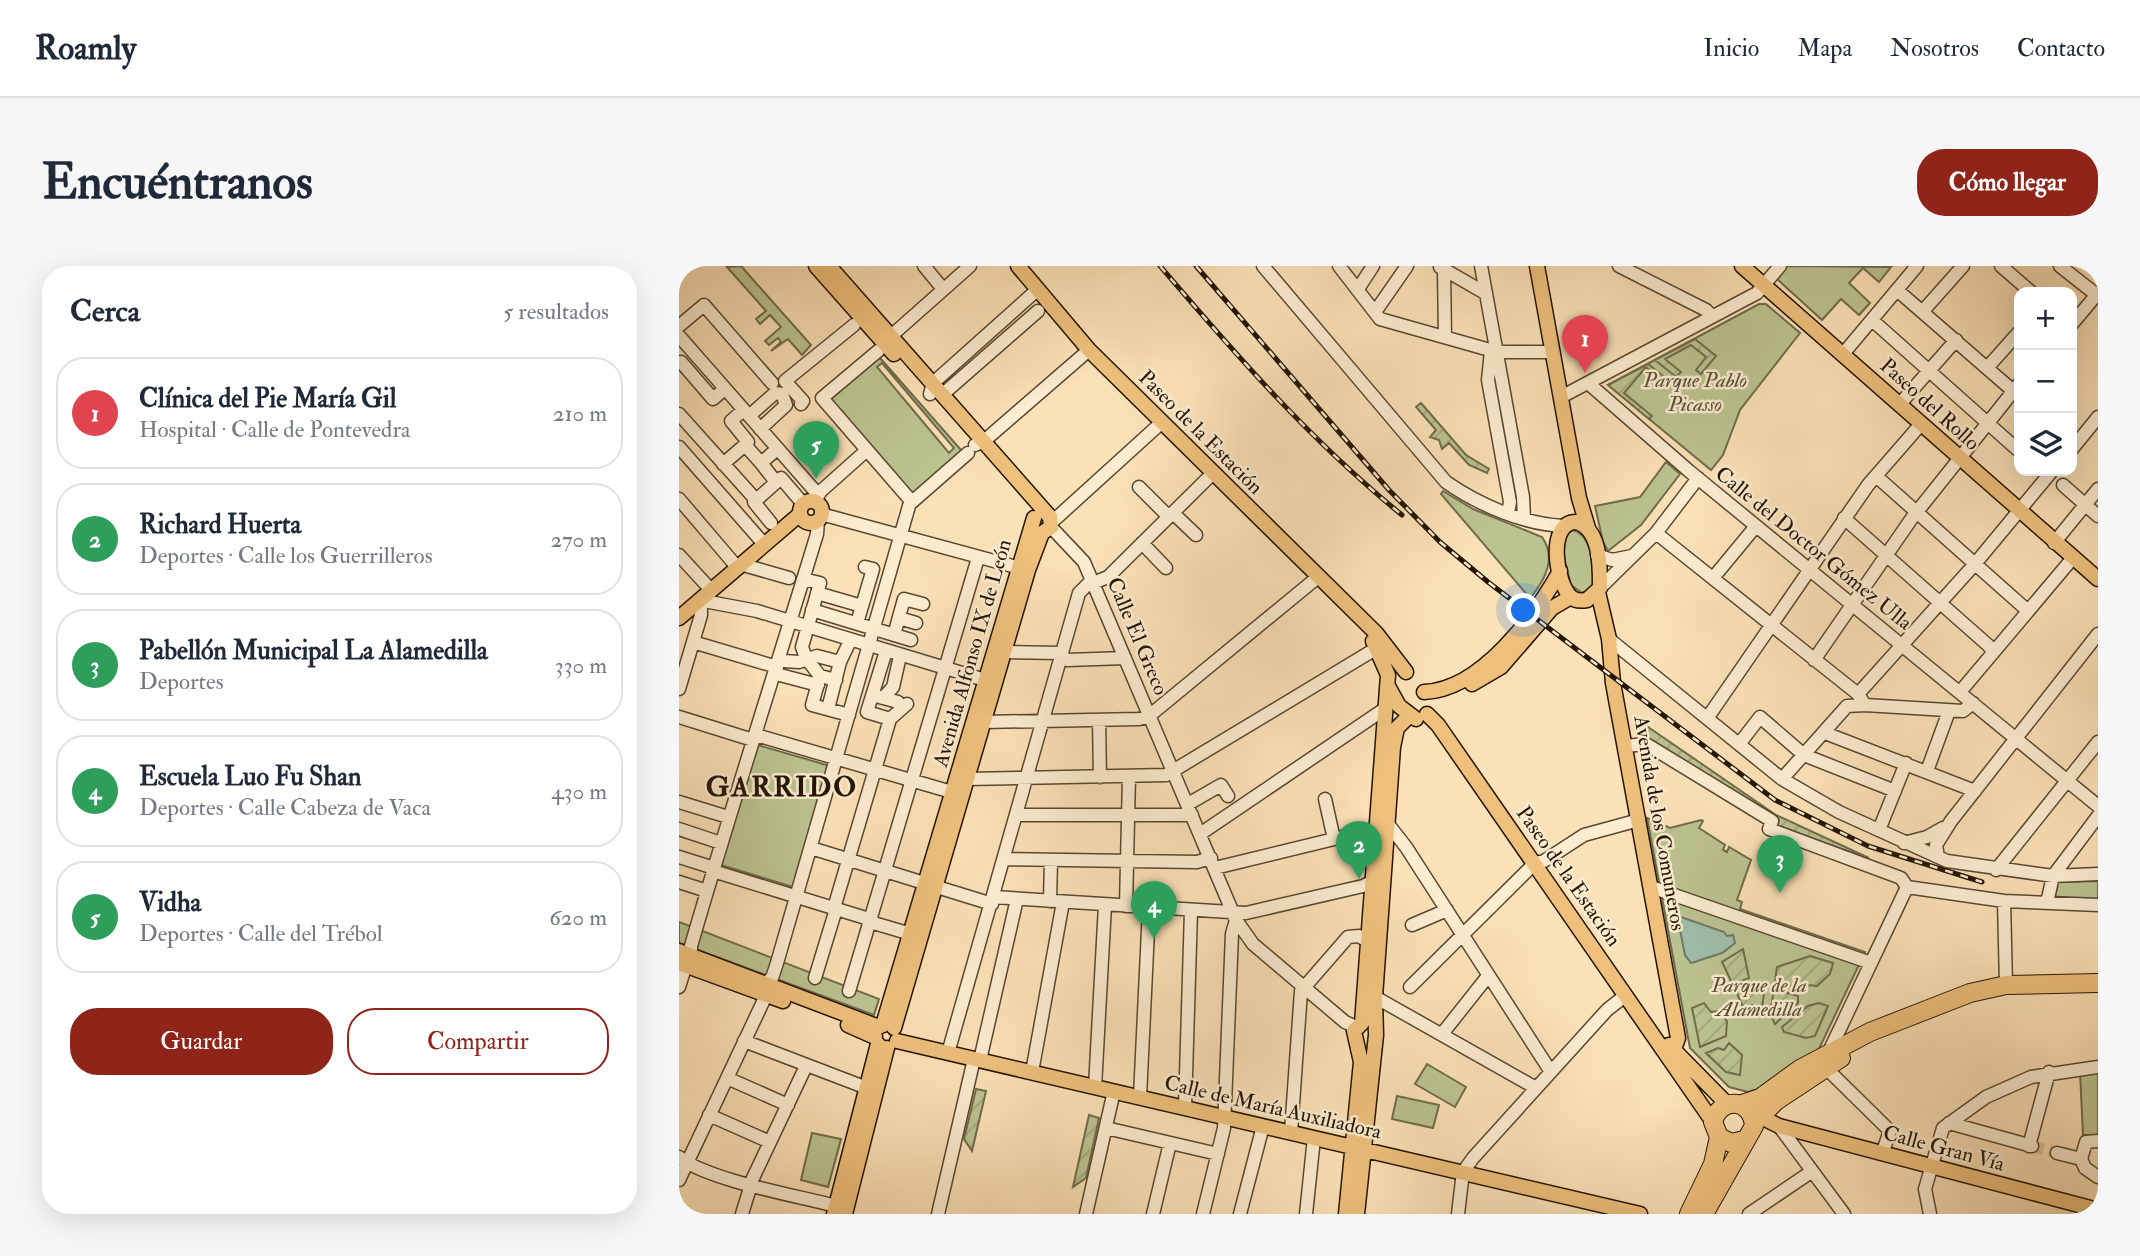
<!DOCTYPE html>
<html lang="es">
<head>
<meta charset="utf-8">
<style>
  :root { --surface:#fff; --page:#f6f6f7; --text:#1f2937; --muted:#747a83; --line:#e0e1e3; --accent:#8f2418 }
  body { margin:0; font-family:"IM FELL Double Pica",serif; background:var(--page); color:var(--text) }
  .controls { position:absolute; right:21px; top:21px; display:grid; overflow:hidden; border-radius:14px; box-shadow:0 7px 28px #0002 }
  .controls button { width:63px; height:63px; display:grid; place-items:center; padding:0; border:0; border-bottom:2px solid var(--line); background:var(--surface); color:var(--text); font:35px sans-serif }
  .you { position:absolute; left:845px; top:345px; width:24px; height:24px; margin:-18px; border:5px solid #fff; border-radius:50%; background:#1a73e8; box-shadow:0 0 0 10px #1a73e833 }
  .badge { display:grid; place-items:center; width:46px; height:46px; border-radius:50%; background:var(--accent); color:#fff; font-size:23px; font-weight:700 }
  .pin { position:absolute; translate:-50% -58px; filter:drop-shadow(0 2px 4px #0008) }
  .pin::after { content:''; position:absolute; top:37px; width:24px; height:21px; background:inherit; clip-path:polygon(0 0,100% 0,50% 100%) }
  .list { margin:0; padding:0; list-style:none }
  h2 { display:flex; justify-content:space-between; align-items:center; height:91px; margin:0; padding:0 28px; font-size:30px }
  h2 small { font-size:23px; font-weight:400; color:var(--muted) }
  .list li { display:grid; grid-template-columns:46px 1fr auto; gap:21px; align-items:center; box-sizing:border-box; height:112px; margin:0 14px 14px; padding:0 14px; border:2px solid var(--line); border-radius:28px }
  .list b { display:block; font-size:26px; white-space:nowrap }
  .list p { margin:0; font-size:23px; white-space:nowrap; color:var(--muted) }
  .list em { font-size:23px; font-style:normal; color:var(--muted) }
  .actions { display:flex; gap:14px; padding:21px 28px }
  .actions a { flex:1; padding:16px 0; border:2px solid var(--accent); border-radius:28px; text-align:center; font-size:24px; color:var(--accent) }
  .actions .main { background:var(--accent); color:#fff }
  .icon { flex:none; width:38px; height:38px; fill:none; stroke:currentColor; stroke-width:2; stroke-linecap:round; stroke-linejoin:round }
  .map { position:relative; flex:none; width:1419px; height:948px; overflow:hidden; border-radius:28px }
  header { display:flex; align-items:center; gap:42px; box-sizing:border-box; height:98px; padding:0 35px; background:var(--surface); border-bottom:2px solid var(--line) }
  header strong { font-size:33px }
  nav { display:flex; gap:38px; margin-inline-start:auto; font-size:24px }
  .intro { display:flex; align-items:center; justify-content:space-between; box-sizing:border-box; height:168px; padding:0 42px }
  h1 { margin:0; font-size:49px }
  .button { padding:18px 32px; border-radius:28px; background:var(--accent); color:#fff; font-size:24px; font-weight:700 }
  main { display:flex; gap:42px; padding:0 42px }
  aside { flex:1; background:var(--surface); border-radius:28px; box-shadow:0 7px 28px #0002 }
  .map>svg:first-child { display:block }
  .green { fill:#bbc391; stroke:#6f6c4a; stroke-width:2; fill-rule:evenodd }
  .garden { fill:url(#garden-furrows); stroke:#6f6c4a; stroke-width:2 }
  .water { fill:#9fbeaa; stroke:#6d7a68; stroke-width:2 }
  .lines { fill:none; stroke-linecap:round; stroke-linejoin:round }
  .minor-tunnel { stroke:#dbc29c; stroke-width:12; stroke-dasharray:12 6; stroke-linecap:butt }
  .minor-casing { stroke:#594731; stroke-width:15 }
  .major-casing { stroke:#231404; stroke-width:17 }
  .highway-casing { stroke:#231404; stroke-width:20 }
  .minor { stroke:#fcecd0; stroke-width:12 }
  .major { stroke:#eec07c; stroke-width:14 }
  .highway { stroke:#eec07c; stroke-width:18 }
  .rail-casing { stroke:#231404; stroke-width:5 }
  .rail { stroke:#fcecd0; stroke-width:2.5; stroke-dasharray:8; stroke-linecap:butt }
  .labels { text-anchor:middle; stroke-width:5; stroke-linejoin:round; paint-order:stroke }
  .park-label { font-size:21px; font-style:italic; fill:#585135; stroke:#fcecd0 }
  .street-label { font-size:21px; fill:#231404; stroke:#fcecd0 }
  .district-label { font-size:28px; font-weight:bold; letter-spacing:2px; fill:#231404; stroke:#fcecd0 }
</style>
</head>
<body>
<header>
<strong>Roamly</strong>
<nav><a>Inicio</a><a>Mapa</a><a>Nosotros</a><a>Contacto</a></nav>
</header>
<div class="intro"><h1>Encuéntranos</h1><a class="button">Cómo llegar</a></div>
<main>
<aside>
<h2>Cerca<small>5 resultados</small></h2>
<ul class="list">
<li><span class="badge" style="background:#e0444e">1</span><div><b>Clínica del Pie María Gil</b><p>Hospital · Calle de Pontevedra</p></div><em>210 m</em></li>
<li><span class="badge" style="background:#2e9e5b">2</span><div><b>Richard Huerta</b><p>Deportes · Calle los Guerrilleros</p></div><em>270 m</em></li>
<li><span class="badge" style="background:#2e9e5b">3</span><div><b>Pabellón Municipal La Alamedilla</b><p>Deportes</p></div><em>330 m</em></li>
<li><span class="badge" style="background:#2e9e5b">4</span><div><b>Escuela Luo Fu Shan</b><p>Deportes · Calle Cabeza de Vaca</p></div><em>430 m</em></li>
<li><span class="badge" style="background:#2e9e5b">5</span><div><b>Vidha</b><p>Deportes · Calle del Trébol</p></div><em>620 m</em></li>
</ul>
<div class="actions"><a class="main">Guardar</a><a>Compartir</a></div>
</aside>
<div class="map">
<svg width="1419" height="948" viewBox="0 0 1419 948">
  <defs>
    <pattern id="garden-furrows" width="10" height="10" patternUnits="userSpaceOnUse" patternTransform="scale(1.75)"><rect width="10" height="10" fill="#bbc391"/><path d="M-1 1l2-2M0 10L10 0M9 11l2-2" fill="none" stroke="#a0a77b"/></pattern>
  </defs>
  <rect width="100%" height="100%" fill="#fbe1b7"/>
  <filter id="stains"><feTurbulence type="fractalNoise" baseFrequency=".00286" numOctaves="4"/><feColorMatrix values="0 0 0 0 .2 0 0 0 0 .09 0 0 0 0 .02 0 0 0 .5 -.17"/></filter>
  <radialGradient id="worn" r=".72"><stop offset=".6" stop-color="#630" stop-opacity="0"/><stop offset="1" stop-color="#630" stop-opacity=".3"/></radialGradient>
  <path class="green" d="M62,0L132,79L123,89L109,73L92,85L102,76L99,72L90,79L86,75L102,61L91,49L81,58L77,53L87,45L48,1Z
    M1108,0L1212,1L1200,16L1184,2L1170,17L1191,37L1180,49L1162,33L1143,54L1098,13Z
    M1080,38H1087L1121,67L1061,144L1044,189L1032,204L929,119Z
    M194,84L289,192L234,241L138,133ZM203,97L275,182L270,187L198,101Z
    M987,196L1001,208L962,259L929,285L924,276L916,240L961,231Z
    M764,225L794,243L863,271C878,292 866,313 853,330L850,331L762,228Z
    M894,264C913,269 917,305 913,322L903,327L892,319L884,287L888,267Z
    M79,479L151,500L114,621L42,599Z
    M968,552L991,562L1022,554L1024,555L1020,562L1046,579L1044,584L1048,586L1050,581L1072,594L1058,634L1063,636L1061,643L1186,686L1139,785L1080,823L1069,826L1050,821L1011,782Z
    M1419,615V633L1375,632L1376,616Z
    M0,656L200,733L195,749L0,677Z
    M748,798L787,821L776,841L736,818Z
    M1419,805V869H1404L1401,806Z
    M718,830L760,839L754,862L713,853Z
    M133,867L162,873L149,921L122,914Z"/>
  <path class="garden" d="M1016,73L1037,90L1022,108L1017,104L1027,91L1012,79L986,93L1002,106L997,111L976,94Z
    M969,98L993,117L990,120L967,101L945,127L973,150L970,153L929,119Z
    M742,137L787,189L810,203L808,207L790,199L770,177L763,183L760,174L751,171L757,164L737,141Z
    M956,452L1097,549L1190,592L1098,562L1100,554L958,466Z
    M1064,683L1070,712L1054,719L1043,696Z
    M1131,690L1154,697L1151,708L1138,720L1129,719L1123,723L1096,715L1098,701Z
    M1079,718L1086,720L1083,742L1073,739L1064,741L1056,723Z
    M1095,723L1119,730V737L1096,758L1091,748Z
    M1025,737L1032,746L1039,745L1048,755L1047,770L1021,781L1013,742Z
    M1140,737L1149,740L1136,770L1127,772L1105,766L1103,761L1129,740Z
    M1050,777L1063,789L1061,809L1047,806L1027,787L1039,782L1045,784Z
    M297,823L307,825L293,885L285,873Z
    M410,849L420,852L407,912L394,921Z"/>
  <path class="water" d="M1002,651L1045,666L1048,670L1054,669L1056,677L1043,687L1012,697L1006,689L999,654Z"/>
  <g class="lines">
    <path class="minor-tunnel" d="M1353,880L1378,887"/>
    <g class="minor-casing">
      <path id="minor" d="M245,0L264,23
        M584,0L767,216C800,239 844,258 884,260
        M660,0L701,53L818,86H874
        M802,0L844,231L845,253
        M940,0L1027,44L1033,50
        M1322,0L1352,26
        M1381,0L1419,30
        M761,1L806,27
        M765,4L766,71
        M679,23L694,0
        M1218,24L1340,130
        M1244,45L1284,0
        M696,46L728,0
        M1193,54L1340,185
        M1393,58L1419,27
        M0,60L25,39L93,117
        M0,70L136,225L135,235
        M209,79L212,70L291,0
        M199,85L143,132L233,236L289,187
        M812,85L809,114L831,236L829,247
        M1164,88L1238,0
        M2,96L34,133L42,126
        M1308,102L1340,66
        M909,117L1010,205L1419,540
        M251,128L254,117L358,24
        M264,128L359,45
        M882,131L1078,27L1101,0
        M122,138L124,135L106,115L175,59
        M1220,139L1277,74
        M61,147L52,155L69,176L66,179L82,197
        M0,148L77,234
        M70,150L96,127L103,128L107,139L81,163
        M296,179L305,175L410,84
        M0,181L85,278
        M1393,183L1419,151
        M44,198L66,179
        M1197,210L1349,345
        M97,216L82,197L98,183
        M1384,219L1419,250
        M460,221L490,251
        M0,233L58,301
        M136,235L142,225L188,184
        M494,247L517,269
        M142,248L348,304
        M1165,252L1310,380L1314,387
        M373,256L482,157
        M92,257L75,236L102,212L120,233
        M372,261L405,296L557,654L574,678L666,756L677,761
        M977,267L1179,428L1186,439L1284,445L1294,437
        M463,277L487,302
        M1375,277L1419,223
        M0,289L32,324
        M918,289L933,294L953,290
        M61,298L110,312
        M1034,312L1077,260
        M124,313L141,317L123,381L127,392L141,410
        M414,317L429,311L533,208
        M921,322L977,267L1019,212
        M138,327L183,340
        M20,334L78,345L316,417
        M133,344L232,374
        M220,352L237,357
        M178,357L194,303L186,301
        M215,369L225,333L244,338
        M930,373L1103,513L1160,546L1268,595L1374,610L1419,608
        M14,376L98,401
        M207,385L188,446L211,453L228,438
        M325,386L380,387L388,394L446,392
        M1135,394L1233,252L1340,118
        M105,395L120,396L138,390L161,396
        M101,409L139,419
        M157,414L141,410L133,439L170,449
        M0,423L22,349V343L15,339
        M1281,426L1393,293
        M1179,428L1295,299L1373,205
        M197,430L219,436
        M204,432L214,421L221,390
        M149,443L161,396L171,375
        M0,451L74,474
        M1029,451L1189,219L1242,158
        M420,454L421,511
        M305,456L460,453L470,450L639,311
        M1146,467L1296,525
        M77,469L283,529
        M1061,477L1081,451L1125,489L1216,525
        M946,480L967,478L1093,555L1090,563L1222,612L1228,621
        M1248,505L1270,445
        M288,513L487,509L698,382
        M1103,513L1168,440L1186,439
        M646,533L655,573
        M0,536L49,551
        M509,538L542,519L549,530
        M339,549H513
        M709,558L727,581L872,806
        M0,563L42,577
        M1200,564L1227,497
        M521,568L707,442
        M1225,577L1248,571L1264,562
        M132,582L313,638
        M0,591L35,602
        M1259,591L1257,579L1272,555L1419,368
        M325,593L518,596L532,592
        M536,602L688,565L697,573
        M1317,604L1419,476
        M34,605L190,653
        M0,616L28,625
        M972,621L1192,697
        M1228,621L1325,635L1419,639
        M315,631L567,647L684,620L694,615
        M371,635L372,594
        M1325,635L1327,719
        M1368,637L1374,610L1419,550
        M447,640L450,510
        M155,642L211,453
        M191,656L232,668
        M733,659L768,644
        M12,690V680C52,542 96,406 138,268L139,254
        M136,712L157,643
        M85,718L93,712L98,697L230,240
        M0,721L7,699
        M731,721L856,597L865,595L905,569L960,554
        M170,725L299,292
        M696,731L857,822
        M763,768L809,710
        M65,775L188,822
        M269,787L400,327L413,314
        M1148,790L1228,621
        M301,794L338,633
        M1147,802L1211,865L1203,888
        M353,806L384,636
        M48,812L109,839
        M416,821L426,639
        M461,831L470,643
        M506,842L512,645
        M30,849L91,876
        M1270,857L1353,880
        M1100,860L1165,948
        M427,862L539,888
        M612,866L622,725L669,671L680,670L690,676
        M1350,880L1370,806
        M1378,887L1402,893L1406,902L1419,911
        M0,891C28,914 119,930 157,940
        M1402,893L1407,876L1419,875
        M0,914L91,721
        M63,948L74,912L127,800
        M259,948L295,793
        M407,948L435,825
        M474,948L491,877
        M524,948L545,862L553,668L557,654
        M561,948L584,860
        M627,948L635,872
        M779,948L784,906L794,892L928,744L947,729
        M1070,948L1132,906
        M1251,948L1246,923L1264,862L1307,831L1352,811L1419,801"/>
    </g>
    <g class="major-casing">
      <path id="major" d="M137,0L215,88
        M150,0L371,251L372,261L363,267
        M339,0L410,84L697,367L727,406
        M858,0L900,232L909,262
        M1063,0L1419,313
        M0,2L3,0
        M121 246a11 11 0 1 1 22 0a11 11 0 1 1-22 0Z
        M898,256C922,264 921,301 921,322L908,334C902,335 896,335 892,331C877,318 867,255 898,256Z
        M919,326L930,373L934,417L999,772L995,783
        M0,352L121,248
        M793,418L822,401L873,342L892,331
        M709,420L720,440L737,453
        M745,426C802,424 856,350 881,305
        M748,448L759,459L1034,856
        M0,685L200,761
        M0,697L104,735
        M683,757L709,409L694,375
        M169,759L196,771
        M204,759L355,252
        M215,762L349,304L363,267
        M218,775L961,948
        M990,779L1048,838
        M1074,847L1100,860L1419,944
        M155,948L199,778
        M166,948L208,782
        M667,948L682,796L675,765L683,757
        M678,948L697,769L696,731L714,481L718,462L730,450"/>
    </g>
    <g class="highway-casing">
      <path id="highway" d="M1063,838L1081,832L1121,803L1191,766L1291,727L1327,719L1419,717
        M1075,857L1097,835L1162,792
        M1010,948L1034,898L1040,871
        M1025,948L1075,860C1073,832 1041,830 1034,856L1040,871L1052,877L1065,874"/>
    </g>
    <use href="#minor" class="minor"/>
    <use href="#major" class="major"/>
    <use href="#highway" class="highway"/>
    <g class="rail-casing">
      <path id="rail" d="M481,0C557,89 632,175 723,249
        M517,0L710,224L761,276L809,316L1096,534L1189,580L1303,616"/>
    </g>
    <use href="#rail" class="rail"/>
  </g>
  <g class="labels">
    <g class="park-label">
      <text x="1016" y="121">Parque Pablo<tspan x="1016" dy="24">Picasso</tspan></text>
      <text x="1080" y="726">Parque de la<tspan x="1080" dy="24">Alamedilla</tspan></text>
    </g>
    <g class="street-label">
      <text transform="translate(1251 138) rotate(42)" y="7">Paseo del Rollo</text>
      <text transform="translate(522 166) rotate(45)" y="7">Paseo de la Estación</text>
      <text transform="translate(1135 282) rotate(39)" y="7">Calle del Doctor Gómez Ulla</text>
      <text transform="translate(459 370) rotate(67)" y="7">Calle El Greco</text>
      <text transform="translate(293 387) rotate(-74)" y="7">Avenida Alfonso IX de León</text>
      <text transform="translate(981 557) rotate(80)" y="7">Avenida de los Comuneros</text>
      <text transform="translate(890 610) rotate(55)" y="7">Paseo de la Estación</text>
      <text transform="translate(594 841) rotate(13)" y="7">Calle de María Auxiliadora</text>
      <text transform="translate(1265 882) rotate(15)" y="7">Calle Gran Vía</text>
    </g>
    <g class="district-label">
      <text x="103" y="530">GARRIDO</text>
    </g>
  </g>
  <rect width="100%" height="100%" filter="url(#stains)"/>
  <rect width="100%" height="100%" fill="url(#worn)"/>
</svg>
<div class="controls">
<button>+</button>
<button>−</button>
<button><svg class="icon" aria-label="layers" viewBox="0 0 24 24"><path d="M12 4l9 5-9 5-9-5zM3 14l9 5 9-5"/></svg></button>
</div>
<div class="you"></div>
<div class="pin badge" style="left:906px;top:107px;background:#e0444e">1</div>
<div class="pin badge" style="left:680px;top:613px;background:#2e9e5b">2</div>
<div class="pin badge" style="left:1101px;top:627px;background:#2e9e5b">3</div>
<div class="pin badge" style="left:475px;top:673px;background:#2e9e5b">4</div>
<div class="pin badge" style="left:137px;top:213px;background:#2e9e5b">5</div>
</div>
</main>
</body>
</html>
